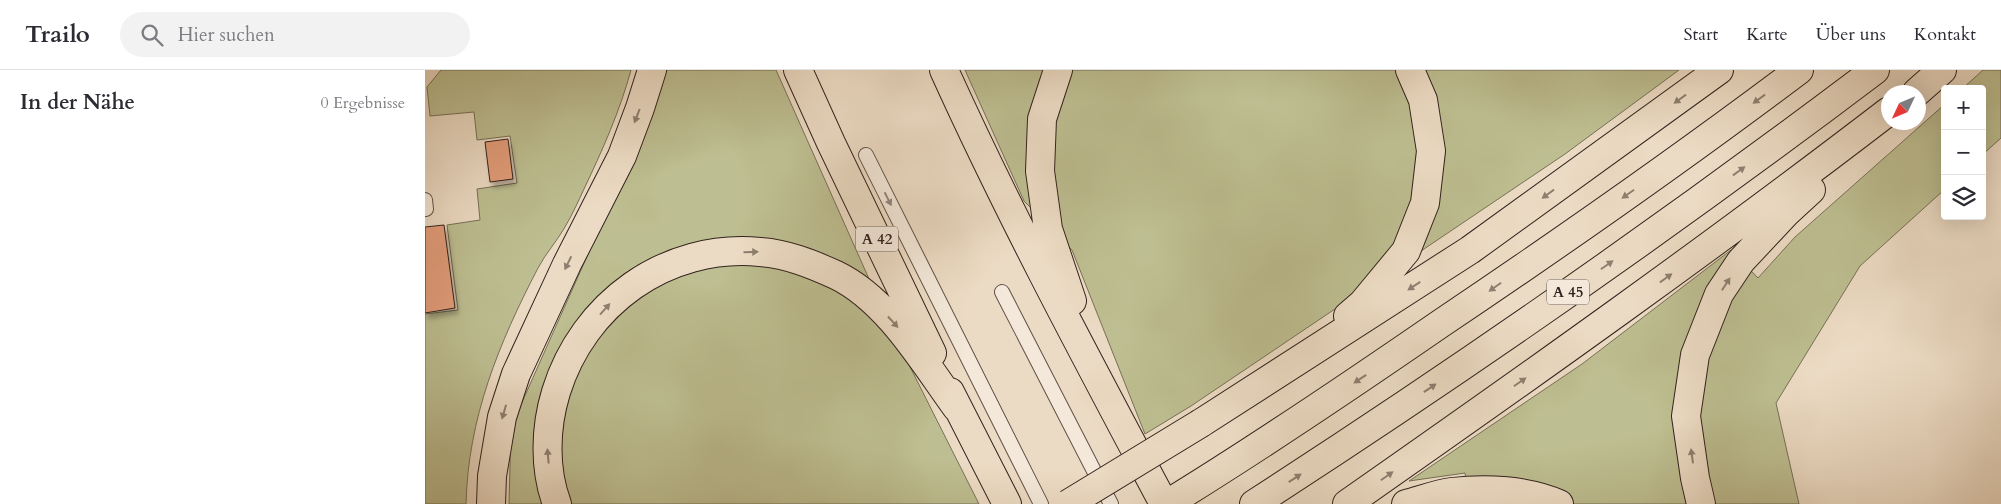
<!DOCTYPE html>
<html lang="de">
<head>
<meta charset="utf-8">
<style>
  :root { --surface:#fff; --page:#f2f2f3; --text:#2b2b33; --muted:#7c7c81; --line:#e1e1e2 }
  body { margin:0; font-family:Cardo,serif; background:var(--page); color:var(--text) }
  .controls { position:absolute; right:15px; top:15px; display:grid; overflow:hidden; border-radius:5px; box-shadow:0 5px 20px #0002 }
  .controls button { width:45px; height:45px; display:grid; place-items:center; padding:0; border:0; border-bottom:1px solid var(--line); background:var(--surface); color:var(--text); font:25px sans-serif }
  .compass { position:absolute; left:1456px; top:15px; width:45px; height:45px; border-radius:50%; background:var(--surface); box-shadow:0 5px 20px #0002; rotate:226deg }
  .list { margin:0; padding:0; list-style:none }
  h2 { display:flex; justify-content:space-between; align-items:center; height:65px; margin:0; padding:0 20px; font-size:21px }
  h2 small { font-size:16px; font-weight:400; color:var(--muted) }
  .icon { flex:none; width:28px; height:28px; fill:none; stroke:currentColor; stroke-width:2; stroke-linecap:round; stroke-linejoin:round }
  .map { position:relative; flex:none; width:1576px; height:434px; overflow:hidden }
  header { display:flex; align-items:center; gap:30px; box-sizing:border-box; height:70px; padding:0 25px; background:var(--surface); border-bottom:1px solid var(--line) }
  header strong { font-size:24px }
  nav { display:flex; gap:28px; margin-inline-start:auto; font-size:18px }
  .search { width:350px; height:45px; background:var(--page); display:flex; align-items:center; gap:12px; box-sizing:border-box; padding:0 18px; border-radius:28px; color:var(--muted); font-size:19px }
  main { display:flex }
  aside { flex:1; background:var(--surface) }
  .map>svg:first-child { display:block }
  .green { fill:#bdbe91; stroke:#777057 }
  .building { fill:#e29d7a; stroke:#31231d; filter:url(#shadow) }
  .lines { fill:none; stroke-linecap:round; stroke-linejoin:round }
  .lane-casing { stroke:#605147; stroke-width:16 }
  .highway-casing { stroke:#31231d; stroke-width:30 }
  .lane { stroke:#f3e8d9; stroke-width:14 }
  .highway { stroke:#ecdbc4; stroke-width:28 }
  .highway-bridge-casing { stroke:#31231d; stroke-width:30; stroke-linecap:butt }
  .highway-bridge { stroke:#ecdbc4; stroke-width:28 }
  .oneway { fill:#8e7f70 }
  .oneway2 { fill:#92867b }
  .labels { text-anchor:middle; stroke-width:4; stroke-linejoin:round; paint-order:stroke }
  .shield { fill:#f3e8d9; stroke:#6b5e55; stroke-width:1 }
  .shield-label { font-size:15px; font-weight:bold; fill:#31231d }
</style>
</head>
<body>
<header>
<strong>Trailo</strong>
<div class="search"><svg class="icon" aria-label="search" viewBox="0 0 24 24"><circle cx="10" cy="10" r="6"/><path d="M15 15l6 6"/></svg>Hier suchen</div>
<nav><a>Start</a><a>Karte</a><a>Über uns</a><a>Kontakt</a></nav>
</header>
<main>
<aside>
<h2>In der Nähe<small>0 Ergebnisse</small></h2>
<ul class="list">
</ul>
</aside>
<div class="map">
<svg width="1576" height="434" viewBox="0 0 1576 434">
  <defs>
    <filter id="shadow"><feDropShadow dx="3" dy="5.5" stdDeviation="2.5" flood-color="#0004"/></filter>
  </defs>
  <rect width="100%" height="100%" fill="#ecdbc4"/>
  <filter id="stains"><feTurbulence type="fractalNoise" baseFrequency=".004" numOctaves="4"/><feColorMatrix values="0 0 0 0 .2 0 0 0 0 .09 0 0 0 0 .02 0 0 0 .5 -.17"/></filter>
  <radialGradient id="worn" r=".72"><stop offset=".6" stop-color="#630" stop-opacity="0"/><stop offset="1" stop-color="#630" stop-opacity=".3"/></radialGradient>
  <path class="green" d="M16,0H206C195,41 177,81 159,119C153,132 147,145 140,157C132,171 121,183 113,198C74,273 43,348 41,434H0V244L33,240L22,155L55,150L52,119L92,113L85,66L52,70L49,42L5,46L2,17Z
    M236,0H351L469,265L554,434H84L86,357L205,90Z
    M540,0H1254L1140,84L766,336L720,364L647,180L599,131Z
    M1558,0H1576V68L1557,85V19H1537Z
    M1520,34V119L1435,196L1351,333L1374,434H1045L1040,403L984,411L1157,294L1306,180L1333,208L1370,167Z"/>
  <path class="building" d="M83,69L88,109L65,112L60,72Z
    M19,155L30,238L0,243V157Z"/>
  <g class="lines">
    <g class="lane-casing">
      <path id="lane" d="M441,85L616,434
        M0,130L1,139
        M577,222L686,434"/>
    </g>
    <g class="highway-casing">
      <path id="highway" d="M373,0L406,73L507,283
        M519,0C586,148 663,291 739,434
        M633,0L617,49L615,101L623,159L647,231
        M1492,22L1517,0
        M923,246L938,233L981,181L1000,133L1006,81L998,30L985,0
        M525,322L582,434
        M776,353L1045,180L1294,0
        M66,434L67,406L77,347L91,304L142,194L197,86L215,38L227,0
        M132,434C119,399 120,358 131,322C158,234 241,173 335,182C362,184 387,194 411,205C463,230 499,293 532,338
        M742,434C835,377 925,316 1015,254C1137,172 1257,88 1374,0
        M829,434C1041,297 1249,152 1450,0
        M922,434C1105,306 1287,177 1464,41
        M981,434C996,430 1012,424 1027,422C1061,418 1102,420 1134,434
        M1276,434L1270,408L1261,346L1270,285L1294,224L1316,191L1361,143L1386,120"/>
    </g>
    <use href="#lane" class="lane"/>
    <use href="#highway" class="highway"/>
    <g class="highway-bridge-casing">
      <path id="highway-bridge" d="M643,434L776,353"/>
    </g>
    <use href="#highway-bridge" class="highway-bridge"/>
  </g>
  <defs><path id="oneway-solid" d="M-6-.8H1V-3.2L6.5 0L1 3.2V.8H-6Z" transform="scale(1.25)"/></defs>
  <g class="oneway">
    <use href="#oneway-solid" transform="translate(1255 29) rotate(144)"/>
    <use href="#oneway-solid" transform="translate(1334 29) rotate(144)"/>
    <use href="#oneway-solid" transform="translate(212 46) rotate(111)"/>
    <use href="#oneway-solid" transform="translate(1314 101) rotate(-36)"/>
    <use href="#oneway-solid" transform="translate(1123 124) rotate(144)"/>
    <use href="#oneway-solid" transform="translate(1203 124) rotate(145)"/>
    <use href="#oneway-solid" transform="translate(326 182) rotate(-1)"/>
    <use href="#oneway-solid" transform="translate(143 193) rotate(116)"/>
    <use href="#oneway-solid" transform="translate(1182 195) rotate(-35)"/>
    <use href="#oneway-solid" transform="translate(1241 208) rotate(-36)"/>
    <use href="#oneway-solid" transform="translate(1301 214) rotate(-57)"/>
    <use href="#oneway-solid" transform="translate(989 216) rotate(147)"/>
    <use href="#oneway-solid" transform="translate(1070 217) rotate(145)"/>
    <use href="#oneway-solid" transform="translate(180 239) rotate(-48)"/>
    <use href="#oneway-solid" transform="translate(468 252) rotate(47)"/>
    <use href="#oneway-solid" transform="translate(935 309) rotate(146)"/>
    <use href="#oneway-solid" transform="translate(1095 312) rotate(-35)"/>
    <use href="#oneway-solid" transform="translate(1005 318) rotate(-34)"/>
    <use href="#oneway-solid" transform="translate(79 342) rotate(106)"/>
    <use href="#oneway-solid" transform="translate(123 386) rotate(-95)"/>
    <use href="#oneway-solid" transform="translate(1267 386) rotate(-98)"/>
    <use href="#oneway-solid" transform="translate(962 406) rotate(-35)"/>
    <use href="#oneway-solid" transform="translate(870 408) rotate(-33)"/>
  </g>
  <use class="oneway2" href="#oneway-solid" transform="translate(463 129) rotate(63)"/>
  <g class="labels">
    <g class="shield">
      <rect x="431" y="156.5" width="42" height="25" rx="4"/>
      <rect x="1122" y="209.5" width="42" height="25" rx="4"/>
    </g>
    <g class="shield-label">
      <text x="452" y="174">A 42</text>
      <text x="1143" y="227">A 45</text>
    </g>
  </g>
  <rect width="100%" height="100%" filter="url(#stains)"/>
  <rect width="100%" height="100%" fill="url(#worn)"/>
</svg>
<div class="controls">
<button>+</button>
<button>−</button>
<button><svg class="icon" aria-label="layers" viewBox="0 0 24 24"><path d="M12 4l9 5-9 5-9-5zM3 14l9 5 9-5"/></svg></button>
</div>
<svg class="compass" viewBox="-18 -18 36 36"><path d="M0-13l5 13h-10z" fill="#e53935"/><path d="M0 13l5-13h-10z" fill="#7c7c81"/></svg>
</div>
</main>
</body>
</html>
